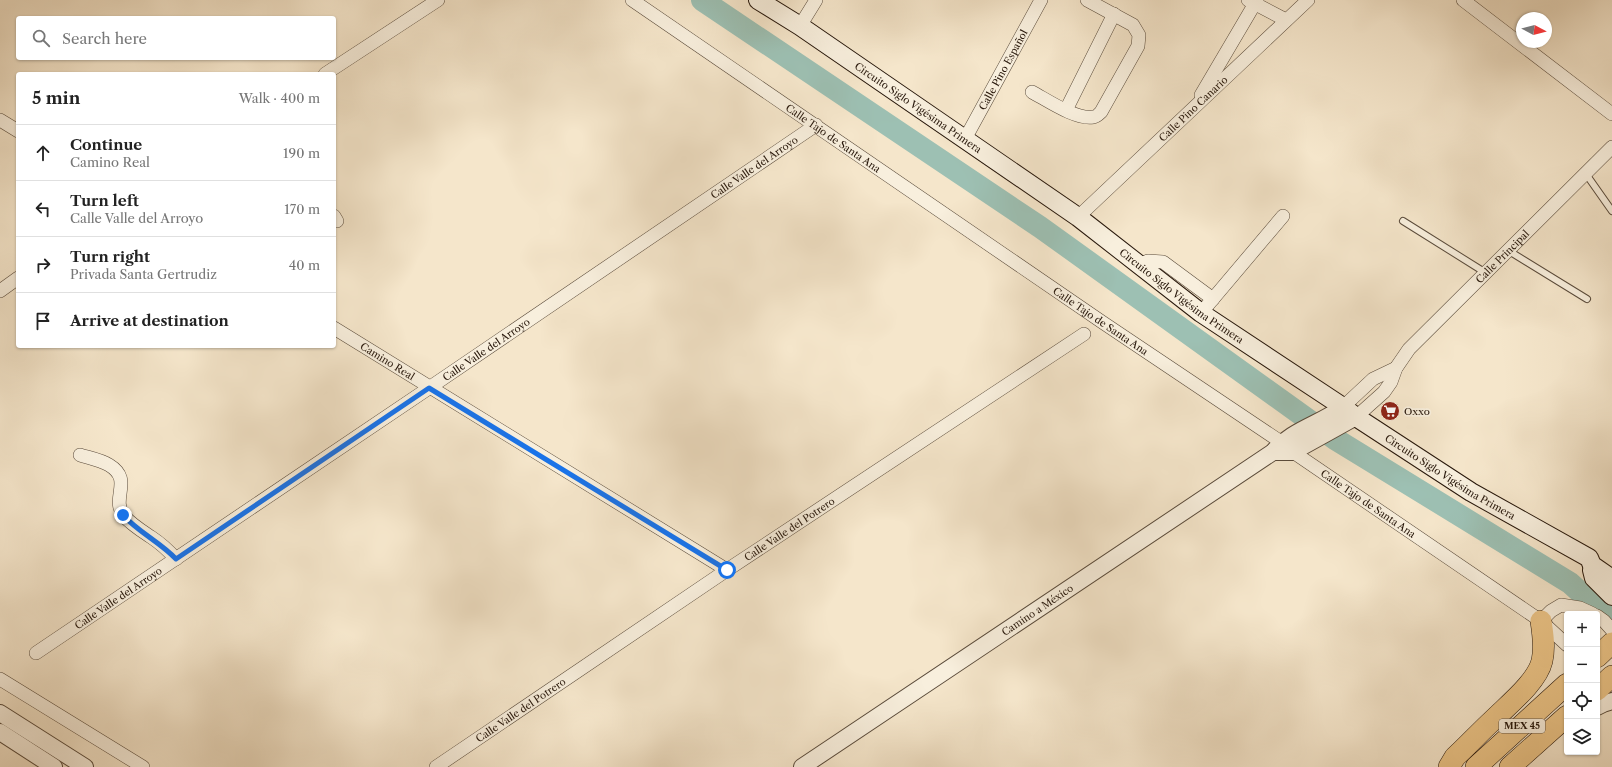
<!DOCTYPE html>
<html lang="en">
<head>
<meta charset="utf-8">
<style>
  :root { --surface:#fff; --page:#f2f2f2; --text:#222; --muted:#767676; --line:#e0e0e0 }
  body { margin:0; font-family:"Libre Caslon Text",serif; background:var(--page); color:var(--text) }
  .controls { position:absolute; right:12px; bottom:12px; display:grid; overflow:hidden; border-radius:4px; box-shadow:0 1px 3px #0004 }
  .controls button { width:36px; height:36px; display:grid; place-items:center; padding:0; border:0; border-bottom:1px solid var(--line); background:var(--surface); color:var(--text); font:20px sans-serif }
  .compass { position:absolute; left:1516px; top:12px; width:36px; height:36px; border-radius:50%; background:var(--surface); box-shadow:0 1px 3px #0004; rotate:97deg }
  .stop { position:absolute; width:12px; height:12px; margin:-9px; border:3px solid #1a73e8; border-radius:50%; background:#fff }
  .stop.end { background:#1a73e8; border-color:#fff; box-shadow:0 1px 4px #0008 }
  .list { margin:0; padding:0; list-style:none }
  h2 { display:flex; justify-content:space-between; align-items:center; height:52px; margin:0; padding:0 16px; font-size:17px }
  h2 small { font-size:13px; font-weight:400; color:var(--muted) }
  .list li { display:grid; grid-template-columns:26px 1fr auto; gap:12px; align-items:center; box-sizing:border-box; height:56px; padding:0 16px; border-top:1px solid var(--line) }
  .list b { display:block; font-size:15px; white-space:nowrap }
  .list p { margin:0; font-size:13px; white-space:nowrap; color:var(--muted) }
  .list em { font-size:13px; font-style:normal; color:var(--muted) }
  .icon { flex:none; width:22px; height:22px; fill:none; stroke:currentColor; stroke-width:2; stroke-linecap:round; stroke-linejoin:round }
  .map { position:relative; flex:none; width:1612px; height:767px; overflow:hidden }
  .search { position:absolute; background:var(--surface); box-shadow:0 1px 3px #0004; left:16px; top:16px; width:320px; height:44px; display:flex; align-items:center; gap:10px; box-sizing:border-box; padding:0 14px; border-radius:4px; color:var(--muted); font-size:15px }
  .panel { position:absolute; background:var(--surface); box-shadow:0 1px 3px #0004; left:16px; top:72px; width:320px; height:276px; border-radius:4px }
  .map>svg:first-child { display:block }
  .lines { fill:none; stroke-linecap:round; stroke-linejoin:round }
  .river { stroke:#9dc0b3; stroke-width:22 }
  .service-casing { stroke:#5a4b3b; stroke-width:8 }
  .minor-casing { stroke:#5a4b3b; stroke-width:14 }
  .tertiary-casing { stroke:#5a4b3b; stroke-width:18 }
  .secondary-casing { stroke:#27170b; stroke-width:20 }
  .trunk-casing { stroke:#27170b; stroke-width:22 }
  .service { stroke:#f8efdd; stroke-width:6 }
  .minor { stroke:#f8efdd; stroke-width:13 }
  .tertiary { stroke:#f8efdd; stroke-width:16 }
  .secondary { stroke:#f8efdd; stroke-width:18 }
  .trunk { stroke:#eac386; stroke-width:21 }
  .route { stroke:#1a73e8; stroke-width:5 }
  .labels { text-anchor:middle; stroke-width:3.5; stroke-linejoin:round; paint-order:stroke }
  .shield { fill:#f8efdd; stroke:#66584a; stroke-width:1 }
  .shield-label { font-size:9px; font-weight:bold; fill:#27170b }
  .street-label { font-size:10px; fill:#27170b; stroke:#f8efdd }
  .poi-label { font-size:10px; fill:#27170b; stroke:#f8efdd; text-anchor:start }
</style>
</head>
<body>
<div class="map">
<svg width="1612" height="767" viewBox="0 0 1612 767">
  <rect width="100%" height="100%" fill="#f5e6cb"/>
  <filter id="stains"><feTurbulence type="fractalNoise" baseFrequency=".005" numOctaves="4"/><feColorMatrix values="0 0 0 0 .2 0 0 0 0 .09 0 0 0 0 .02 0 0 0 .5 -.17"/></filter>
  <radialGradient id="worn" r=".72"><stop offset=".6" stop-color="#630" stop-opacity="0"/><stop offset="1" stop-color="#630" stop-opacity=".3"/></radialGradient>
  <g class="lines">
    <path class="river" d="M702,0L1040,227L1335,439L1570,583L1612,621"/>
    <g class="service-casing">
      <path id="service" d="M1586,174L1612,211
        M1403,221L1486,273
        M1509,251L1587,299"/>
    </g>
    <g class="minor-casing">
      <g id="minor">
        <path id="s1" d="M632,0L1102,322L1281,442L1293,452L1541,621L1567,645"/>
        <path d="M1248,0L1286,20"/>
        <path d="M1463,0L1612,114"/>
        <path d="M800,26L816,0"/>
        <path d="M325,74L438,0"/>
        <path d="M1032,92C1047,100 1076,120 1093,117C1096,117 1099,114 1101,112L1138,46L1139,35L1133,25L1087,0"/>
        <path d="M1201,95L1257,0"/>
        <path d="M1066,110L1114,14"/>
        <path d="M0,120L18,131"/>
        <path id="s2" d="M965,139L1041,0"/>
        <path d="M334,216L337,221"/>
        <path id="s3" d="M1078,217L1308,0"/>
        <path d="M1139,265L1148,261L1163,262L1213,299"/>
        <path d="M0,291L18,278"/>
        <path d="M1201,313L1283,216"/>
        <path id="s4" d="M334,328L727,570"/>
        <path d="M1343,407L1373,379L1396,368"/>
        <path id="s5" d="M1356,417L1384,392L1391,382L1396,368L1409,349L1612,147"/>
        <path d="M80,455C90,458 101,460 109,465C134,480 110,498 124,516C132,525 142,531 151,537C160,543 169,551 176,559"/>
        <path d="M1597,616L1604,621L1612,630"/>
        <path d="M1541,621L1551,611L1561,605L1580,608L1593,614"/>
        <path id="s6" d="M36,653L429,388L816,125"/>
        <path d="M0,679L143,767"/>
        <path id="s7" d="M436,767L727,570L1084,334"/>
      </g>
    </g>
    <g class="tertiary-casing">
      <g id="tertiary">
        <path d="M1273,452H1293L1356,417"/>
        <path d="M1597,707L1603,704L1612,701"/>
        <path d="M0,713L85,767"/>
        <path d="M0,732L54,767"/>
        <path id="s8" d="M802,767L1273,452C1291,430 1320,424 1343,407"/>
      </g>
    </g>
    <g class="secondary-casing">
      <g id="secondary">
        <path id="s9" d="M758,0L800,26L1078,217L1201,313L1343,407L1356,417L1471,492L1589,558L1592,565L1612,579"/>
        <path d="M1592,570L1594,578L1612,596"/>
      </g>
    </g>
    <g class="trunk-casing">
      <path id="trunk" d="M1597,657L1612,643
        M1597,690L1612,676
        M1449,767L1455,757C1468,745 1480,732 1493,720C1508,705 1537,682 1542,661C1545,648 1543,634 1541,621
        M1476,767L1567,684
        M1510,767L1567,716"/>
    </g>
    <use href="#service" class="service"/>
    <use href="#minor" class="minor"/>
    <use href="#tertiary" class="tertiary"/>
    <use href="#secondary" class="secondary"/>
    <use href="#trunk" class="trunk"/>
  </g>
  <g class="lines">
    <path class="route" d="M123,515C138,532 160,542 176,559L429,388L727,570"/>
  </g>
  <defs>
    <g id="supermarket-disc" transform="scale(1)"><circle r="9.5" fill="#8f2418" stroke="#f8efdd"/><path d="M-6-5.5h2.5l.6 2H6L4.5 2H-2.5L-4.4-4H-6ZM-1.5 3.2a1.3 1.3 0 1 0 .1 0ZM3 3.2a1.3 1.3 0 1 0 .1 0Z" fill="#fff"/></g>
  </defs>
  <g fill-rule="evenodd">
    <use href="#supermarket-disc" x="1390" y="411"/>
  </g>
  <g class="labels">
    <rect class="shield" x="1499" y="719" width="46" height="14" rx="3"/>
    <g class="shield-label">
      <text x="1522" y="729">MEX 45</text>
    </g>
    <g class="street-label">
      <text dy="4" stroke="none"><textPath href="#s2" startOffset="79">Calle Pino Español</textPath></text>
      <text dy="4" stroke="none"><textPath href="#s9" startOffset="193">Circuito Siglo Vigésima Primera</textPath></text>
      <text dy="4" stroke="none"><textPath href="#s3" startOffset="158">Calle Pino Canario</textPath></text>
      <text dy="4" stroke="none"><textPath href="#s1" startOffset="244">Calle Tajo de Santa Ana</textPath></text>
      <text dy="4" stroke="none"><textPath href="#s6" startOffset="867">Calle Valle del Arroyo</textPath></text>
      <text dy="4" stroke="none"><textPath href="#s5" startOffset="219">Calle Principal</textPath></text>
      <text dy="4" stroke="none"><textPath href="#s9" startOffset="517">Circuito Siglo Vigésima Primera</textPath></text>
      <text dy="4" stroke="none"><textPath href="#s1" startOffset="568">Calle Tajo de Santa Ana</textPath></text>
      <text dy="4" stroke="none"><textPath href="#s6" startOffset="543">Calle Valle del Arroyo</textPath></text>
      <text dy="4" stroke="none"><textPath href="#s4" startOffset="63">Camino Real</textPath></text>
      <text dy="4" stroke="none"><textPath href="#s9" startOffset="841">Circuito Siglo Vigésima Primera</textPath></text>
      <text dy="4" stroke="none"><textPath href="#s1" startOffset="892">Calle Tajo de Santa Ana</textPath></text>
      <text dy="4" stroke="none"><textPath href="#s7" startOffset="426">Calle Valle del Potrero</textPath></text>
      <text dy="4" stroke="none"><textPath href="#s6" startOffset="99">Calle Valle del Arroyo</textPath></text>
      <text dy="4" stroke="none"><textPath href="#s8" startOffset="283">Camino a México</textPath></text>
      <text dy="4" stroke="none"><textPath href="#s7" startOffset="102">Calle Valle del Potrero</textPath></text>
    </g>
    <g class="poi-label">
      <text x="1404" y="415">Oxxo</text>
    </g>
  </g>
  <rect width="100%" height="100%" filter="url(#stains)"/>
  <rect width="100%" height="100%" fill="url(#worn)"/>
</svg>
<div class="controls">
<button>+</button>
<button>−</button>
<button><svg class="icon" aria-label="locate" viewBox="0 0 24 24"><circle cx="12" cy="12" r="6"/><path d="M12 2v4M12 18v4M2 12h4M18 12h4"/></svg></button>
<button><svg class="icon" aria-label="layers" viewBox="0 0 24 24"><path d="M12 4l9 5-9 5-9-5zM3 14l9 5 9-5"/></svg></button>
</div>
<svg class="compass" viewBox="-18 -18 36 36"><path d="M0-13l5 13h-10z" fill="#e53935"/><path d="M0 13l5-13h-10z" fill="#767676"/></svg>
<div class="stop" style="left:727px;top:570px"></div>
<div class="stop end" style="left:123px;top:515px"></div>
<div class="search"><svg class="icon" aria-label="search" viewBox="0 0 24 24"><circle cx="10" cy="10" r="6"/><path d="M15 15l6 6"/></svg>Search here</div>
<section class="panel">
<h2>5 min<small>Walk · 400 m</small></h2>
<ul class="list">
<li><svg class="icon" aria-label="ahead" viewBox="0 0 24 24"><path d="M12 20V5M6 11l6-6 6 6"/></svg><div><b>Continue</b><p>Camino Real</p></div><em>190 m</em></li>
<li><svg class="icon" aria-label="left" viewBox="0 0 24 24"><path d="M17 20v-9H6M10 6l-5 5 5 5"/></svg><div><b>Turn left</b><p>Calle Valle del Arroyo</p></div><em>170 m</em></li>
<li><svg class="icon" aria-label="right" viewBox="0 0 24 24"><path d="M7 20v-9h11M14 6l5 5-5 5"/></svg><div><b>Turn right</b><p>Privada Santa Gertrudiz</p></div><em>40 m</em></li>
<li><svg class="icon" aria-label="arrive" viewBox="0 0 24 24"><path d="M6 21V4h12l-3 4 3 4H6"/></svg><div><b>Arrive at destination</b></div></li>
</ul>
</section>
</div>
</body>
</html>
